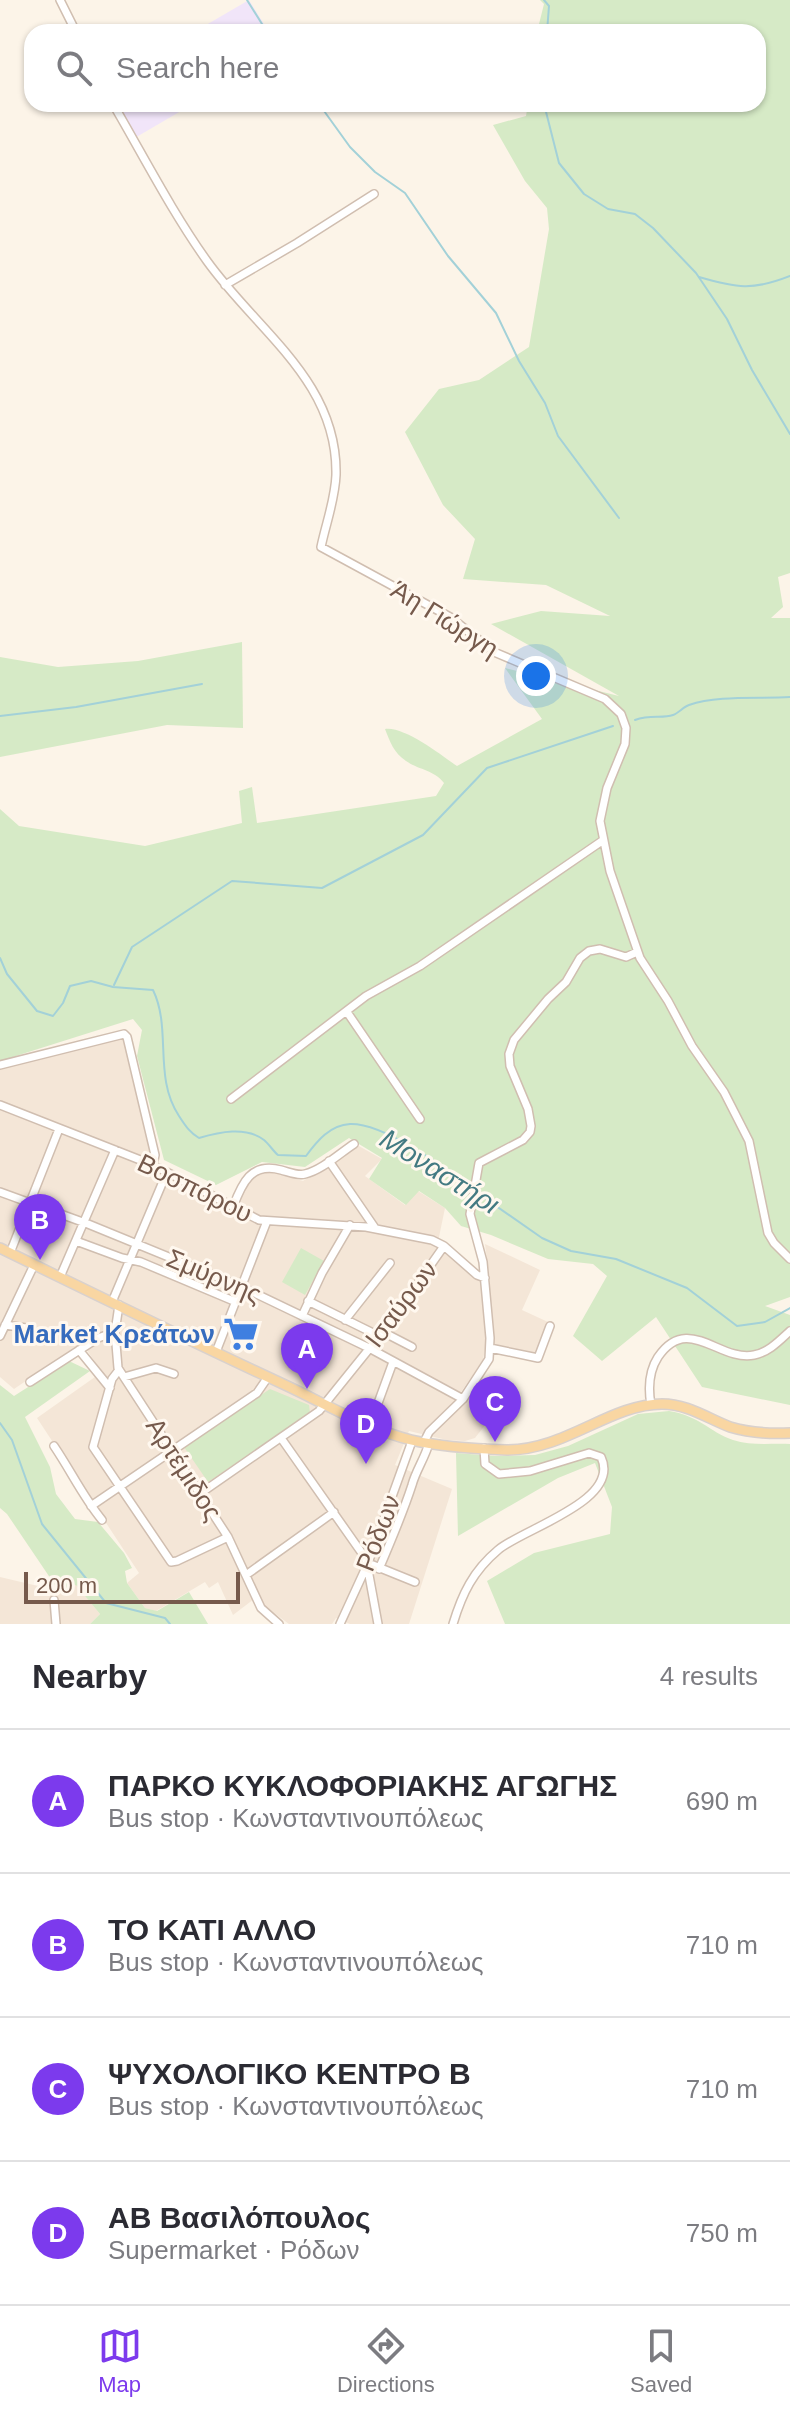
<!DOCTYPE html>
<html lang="en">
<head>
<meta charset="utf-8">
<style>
  :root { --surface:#fff; --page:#f2f2f3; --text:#2b2b33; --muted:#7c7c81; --line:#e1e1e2; --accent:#7c3aed }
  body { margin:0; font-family:Arial,sans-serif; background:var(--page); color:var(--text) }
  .scale { position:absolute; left:24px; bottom:20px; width:216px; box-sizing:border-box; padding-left:8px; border:4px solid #765a4c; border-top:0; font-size:22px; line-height:28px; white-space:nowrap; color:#765a4c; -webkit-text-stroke:6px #fff8ef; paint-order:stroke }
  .you { position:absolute; left:536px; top:676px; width:28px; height:28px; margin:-20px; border:6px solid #fff; border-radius:50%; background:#1a73e8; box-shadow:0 0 0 12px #1a73e833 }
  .badge { display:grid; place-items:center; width:52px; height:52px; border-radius:50%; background:var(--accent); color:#fff; font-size:26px; font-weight:700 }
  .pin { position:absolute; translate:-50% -66px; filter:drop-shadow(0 2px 4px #0008) }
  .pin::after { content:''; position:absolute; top:42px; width:28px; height:24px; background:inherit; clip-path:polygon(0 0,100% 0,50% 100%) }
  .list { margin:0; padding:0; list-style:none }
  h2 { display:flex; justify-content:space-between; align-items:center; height:104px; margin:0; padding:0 32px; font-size:34px }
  h2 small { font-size:26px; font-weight:400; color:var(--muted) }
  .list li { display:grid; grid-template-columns:52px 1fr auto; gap:24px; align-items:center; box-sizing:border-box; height:144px; padding:0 32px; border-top:2px solid var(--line) }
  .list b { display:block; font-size:30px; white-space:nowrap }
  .list p { margin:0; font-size:26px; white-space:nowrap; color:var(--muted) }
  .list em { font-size:26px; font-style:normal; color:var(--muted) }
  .icon { flex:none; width:44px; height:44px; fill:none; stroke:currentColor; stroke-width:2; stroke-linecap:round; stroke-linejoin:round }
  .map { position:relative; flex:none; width:790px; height:1624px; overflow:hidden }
  .search { position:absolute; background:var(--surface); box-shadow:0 2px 6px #0004; left:24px; right:24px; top:24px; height:88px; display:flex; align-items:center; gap:20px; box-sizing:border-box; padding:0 28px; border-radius:24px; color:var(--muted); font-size:30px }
  .sheet { height:680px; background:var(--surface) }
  nav { display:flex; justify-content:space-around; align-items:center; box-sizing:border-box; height:112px; border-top:2px solid var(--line); background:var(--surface); font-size:22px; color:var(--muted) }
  nav a { display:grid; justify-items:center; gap:4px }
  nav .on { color:var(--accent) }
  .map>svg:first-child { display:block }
  .residential { fill:#f4e6d7 }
  .education { fill:#f1e5f9 }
  .green { fill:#d6eac6 }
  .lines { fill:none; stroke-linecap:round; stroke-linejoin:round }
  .stream { stroke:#a3d1d8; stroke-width:2 }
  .minor-casing { stroke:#d0beb0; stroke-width:10 }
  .major-casing { stroke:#d9d1cd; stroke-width:12 }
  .minor { stroke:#fff; stroke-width:7 }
  .major { stroke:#f9d6a2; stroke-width:9 }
  .labels { text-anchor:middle; stroke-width:6; stroke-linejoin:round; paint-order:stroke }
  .street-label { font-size:26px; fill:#765a4c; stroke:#fff8ef }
  .shop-label { font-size:26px; font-weight:bold; fill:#366cbe; stroke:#fff8ef; text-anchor:end }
  .water-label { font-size:28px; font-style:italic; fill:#437a82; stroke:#fff8ef }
</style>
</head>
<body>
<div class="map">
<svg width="790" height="1624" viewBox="0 0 790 1624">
  <rect width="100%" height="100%" fill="#fcf4e8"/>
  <path class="residential" d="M124,1037L152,1150L145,1169L234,1214L244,1186L260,1171L272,1172L303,1181L357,1145L382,1159L365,1176L405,1205L418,1191L445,1208L439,1237L434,1246L456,1261L479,1281L490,1284L485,1244L540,1270L522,1310L548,1322L536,1355L486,1344L483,1360L461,1392L491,1404L489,1420L475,1438L465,1441L447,1440L409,1431L395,1465L452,1489L409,1624H350L336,1618L332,1624H289L266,1607L258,1596L233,1615L218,1582L209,1588L205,1582L156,1611L145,1608L127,1583L139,1573L37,1418L102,1372L82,1343L14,1389L0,1377V1068Z
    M0,1577L59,1591L76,1584L100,1614L90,1624H0Z"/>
  <path class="education" d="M249,0L269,32H194Z
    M113,104H193L133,139Z"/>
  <path class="green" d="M540,0H790V573L778,577L783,607L771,618H790V1297L765,1306L790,1315V1405L702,1387L656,1317L602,1361L573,1336L607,1276L593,1264L548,1259L491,1235L461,1226L445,1208L419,1191L406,1205L369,1179L382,1158L349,1138L305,1167L262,1162L216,1185L164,1160L137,1056L142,1030L133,1019L0,1061V809L19,826L145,846L242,823L239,791L252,787L257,823L436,796L444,783C434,770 419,770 406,761C394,753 390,742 385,729C404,726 441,755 457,766L542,719L505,668L619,696L491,624L541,611L610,616L546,585L463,579L475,539L443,505L405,432L439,389L479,380L529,347L549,229L547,208L525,181L493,125L526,116L528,104H758V32H537L544,4Z
    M242,642L243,728L167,725L0,757V657L58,667L138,661Z
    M301,1248L324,1261L305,1295L282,1282Z
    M69,1361L90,1371L25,1417L50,1467L56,1494L75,1519L98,1522L124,1553L132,1568L125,1571L127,1583L145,1608L157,1611L189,1592L208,1624H90L100,1614L76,1585L59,1591L7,1514L0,1508V1385L14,1396Z
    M270,1389L309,1405L310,1413L208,1482L184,1447Z
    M669,1411C700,1416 708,1431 733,1440C751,1446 771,1443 790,1444V1624H505L487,1581L534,1553L610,1534L612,1507L595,1463L558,1478L458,1536L456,1453L495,1456L535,1455L568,1446L638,1414Z"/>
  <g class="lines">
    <path class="stream" d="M247,0L267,32
      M544,0L549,6L547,32
      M319,104L350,147L375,172L405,193L448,256L496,313L519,361L545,403L558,436L619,518
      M544,104L559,163L584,194L608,209L635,214L653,228L696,273L727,319L752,370L790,434
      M699,277C737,288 752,291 790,276
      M0,716L76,707L202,684
      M635,720C651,714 662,719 673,715C679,713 683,707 689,705C718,695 758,699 790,697
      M0,958L7,974L37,1011L53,1016L63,1003L70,986L91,981L113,987L153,990C172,1029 153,1077 179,1116C185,1125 189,1132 199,1138C219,1132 246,1126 264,1140C269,1144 273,1151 278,1155L306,1156C317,1141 330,1125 350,1124C384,1123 444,1167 471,1188
      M114,985L132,947L232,881L322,888L423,835L487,768L613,726
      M476,1192L542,1238L571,1251L616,1259L687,1288L737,1326L765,1322L790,1308
      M0,1423L12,1440L42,1524L106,1603L165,1618L170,1624"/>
    <g class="minor-casing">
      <path id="minor" d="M60,0L76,32
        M113,104C144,157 172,212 207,261C257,331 338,381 336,475C335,500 326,523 321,547L450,617L494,652L605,699L621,714L626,728L625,744L607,788L600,821L610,871L640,958L668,1001L692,1046L724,1092L749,1141L768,1233L774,1243L790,1259
        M225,285L297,243L374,194
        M347,1012L420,1119
        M0,1065L124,1034L127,1037L155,1155L153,1165
        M231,1099L366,996L420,966L602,841
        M0,1105L153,1165L259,1220L366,1227L432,1240L444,1246
        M329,1161L375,1228
        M0,1192L88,1224L242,1287L369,1348L463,1399
        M233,1207C242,1183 251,1162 281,1170C289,1172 297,1176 305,1174C322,1170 340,1153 354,1144
        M76,1241L122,1258L141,1262L236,1302
        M10,1253L59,1129
        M60,1277L115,1150
        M308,1301L379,1336
        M112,1302L167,1172
        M119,1305L115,1332L118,1368L228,1537L261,1608L279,1624
        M302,1316L322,1273L350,1225
        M345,1320L390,1263
        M5,1325L26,1328L37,1336
        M383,1332L412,1347
        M0,1336L34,1265
        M490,1348L538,1358L550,1326
        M79,1350L110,1388
        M216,1352L267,1221
        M119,1370L112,1379L93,1447L171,1562L177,1561L228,1537
        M124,1377L156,1368L174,1374
        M30,1382L98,1338L115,1332
        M651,1405C648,1388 649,1371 658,1357C688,1313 719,1362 754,1355C769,1352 779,1341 790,1331
        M370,1425L393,1362
        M281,1438L366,1559L378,1624
        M424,1442L429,1432L463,1399L489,1359L490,1338L483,1262L470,1214L479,1163L523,1140L530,1132L531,1126L528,1109L510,1066L509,1054L514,1040L548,999L566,982L580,958L589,951L600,949L626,957L637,952
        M54,1446C71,1471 83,1497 102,1520
        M201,1493L319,1411L390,1323L444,1246L477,1275L485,1278
        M91,1506L257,1393L268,1377
        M368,1563L415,1582
        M379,1569C391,1541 403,1513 412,1485C416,1470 425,1458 429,1443
        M246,1575L334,1512
        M54,1600L56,1624
        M340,1624L368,1563L412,1441
        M453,1624C462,1594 473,1571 498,1550C522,1529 622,1501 601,1457L589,1453L530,1471L499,1474L485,1464L484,1448"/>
    </g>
    <g class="major-casing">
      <path id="major" d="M0,1248C94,1294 188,1340 283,1384C324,1403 367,1429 411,1440C441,1447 476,1449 507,1450C566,1450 610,1404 662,1404C687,1404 707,1418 730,1427C750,1433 770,1434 790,1433"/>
    </g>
    <use href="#minor" class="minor"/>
    <use href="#major" class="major"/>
  </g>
  <defs>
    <g id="supermarket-bare" transform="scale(2.76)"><path d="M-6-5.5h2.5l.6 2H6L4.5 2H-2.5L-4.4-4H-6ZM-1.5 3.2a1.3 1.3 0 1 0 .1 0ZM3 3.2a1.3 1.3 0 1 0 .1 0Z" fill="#3f7fe0" stroke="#fff8ef" stroke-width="2.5" paint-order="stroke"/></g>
  </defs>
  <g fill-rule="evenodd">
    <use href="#supermarket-bare" x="241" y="1334"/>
  </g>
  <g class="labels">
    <g class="street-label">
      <text transform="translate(445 619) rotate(32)" y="9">Άη Γιώργη</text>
      <text transform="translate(195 1188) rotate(26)" y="9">Βοσπόρου</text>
      <text transform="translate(214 1276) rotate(23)" y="9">Σμύρνης</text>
      <text transform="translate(401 1304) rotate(-53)" y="9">Ισαύρων</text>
      <text transform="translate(184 1469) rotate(57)" y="9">Αρτέμιδος</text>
      <text transform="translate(378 1533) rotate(-69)" y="9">Ρόδων</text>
    </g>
    <g class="shop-label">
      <text x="215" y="1343">Market Κρεάτων</text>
    </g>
    <g class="water-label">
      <text transform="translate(440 1171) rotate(32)" y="10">Μοναστήρι</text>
    </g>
  </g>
</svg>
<div class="scale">200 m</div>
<div class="you"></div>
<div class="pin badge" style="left:307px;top:1389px">A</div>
<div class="pin badge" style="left:40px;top:1260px">B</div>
<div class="pin badge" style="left:495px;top:1442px">C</div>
<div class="pin badge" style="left:366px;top:1464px">D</div>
<div class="search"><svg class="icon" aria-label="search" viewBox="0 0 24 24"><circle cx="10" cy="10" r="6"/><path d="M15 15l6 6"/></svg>Search here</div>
</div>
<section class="sheet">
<h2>Nearby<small>4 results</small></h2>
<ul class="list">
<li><span class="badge">A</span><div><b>ΠΑΡΚΟ ΚΥΚΛΟΦΟΡΙΑΚΗΣ ΑΓΩΓΗΣ</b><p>Bus stop · Κωνσταντινουπόλεως</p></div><em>690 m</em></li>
<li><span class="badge">B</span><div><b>ΤΟ ΚΑΤΙ ΑΛΛΟ</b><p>Bus stop · Κωνσταντινουπόλεως</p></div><em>710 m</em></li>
<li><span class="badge">C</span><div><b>ΨΥΧΟΛΟΓΙΚΟ ΚΕΝΤΡΟ B</b><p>Bus stop · Κωνσταντινουπόλεως</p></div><em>710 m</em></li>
<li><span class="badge">D</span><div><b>ΑΒ Βασιλόπουλος</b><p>Supermarket · Ρόδων</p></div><em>750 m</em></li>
</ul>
</section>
<nav>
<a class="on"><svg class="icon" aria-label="map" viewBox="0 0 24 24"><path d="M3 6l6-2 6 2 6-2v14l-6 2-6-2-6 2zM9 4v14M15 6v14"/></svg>Map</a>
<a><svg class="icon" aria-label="directions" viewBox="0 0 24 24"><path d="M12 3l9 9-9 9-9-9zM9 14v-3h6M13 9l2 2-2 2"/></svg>Directions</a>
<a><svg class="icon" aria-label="saved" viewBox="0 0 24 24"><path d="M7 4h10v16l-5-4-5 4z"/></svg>Saved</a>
</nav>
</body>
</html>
